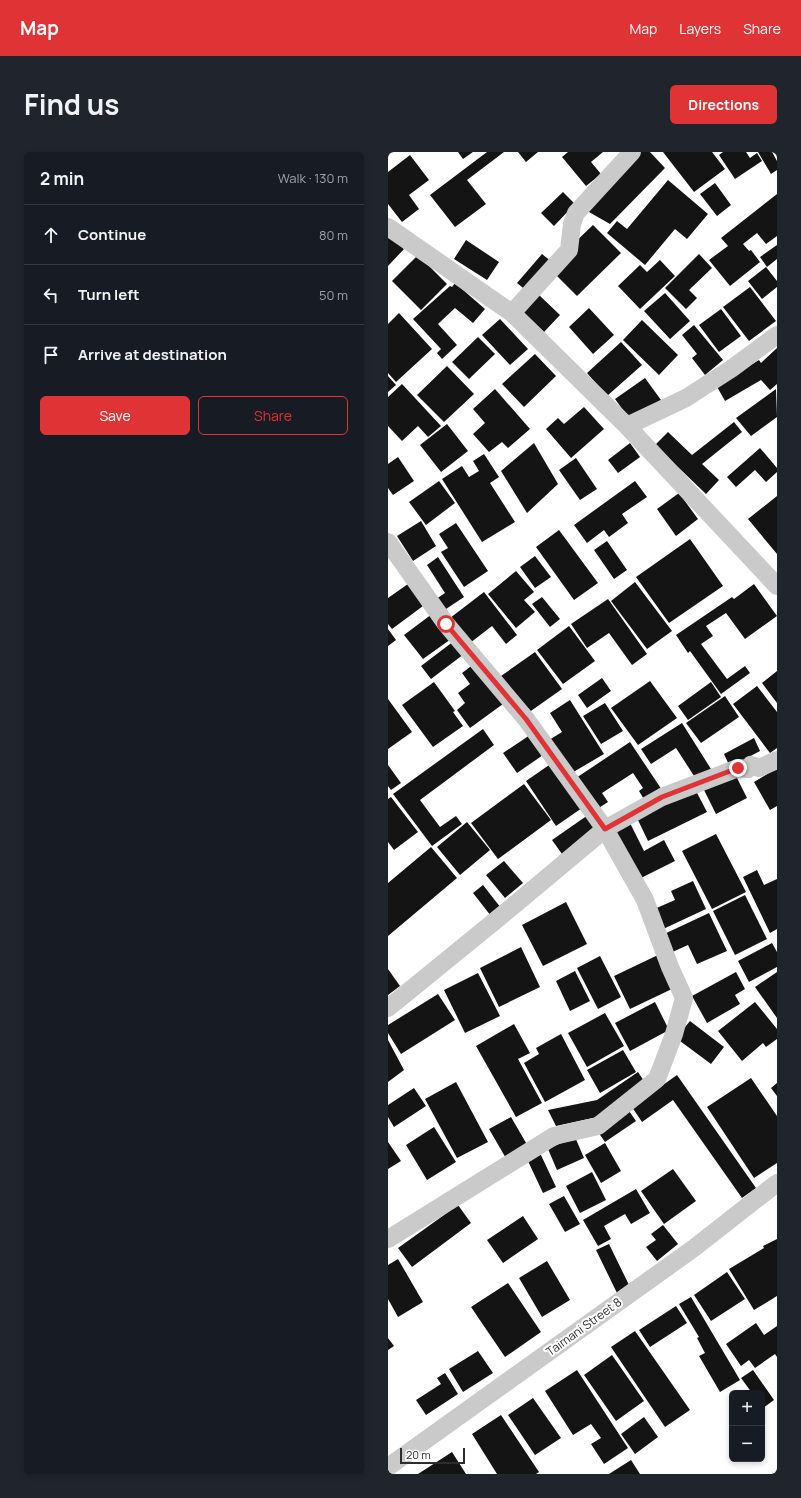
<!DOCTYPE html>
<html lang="en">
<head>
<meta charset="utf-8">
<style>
  :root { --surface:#171b24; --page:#20242c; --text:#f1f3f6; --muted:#9ea1a6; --line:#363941; --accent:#df3336 }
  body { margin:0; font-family:Manrope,sans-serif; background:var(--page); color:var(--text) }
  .controls { position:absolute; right:12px; bottom:12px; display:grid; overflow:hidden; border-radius:6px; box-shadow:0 2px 6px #0003 }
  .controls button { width:36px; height:36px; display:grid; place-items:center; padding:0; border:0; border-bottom:1px solid var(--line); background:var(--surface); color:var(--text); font:20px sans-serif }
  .scale { position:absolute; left:12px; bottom:10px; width:65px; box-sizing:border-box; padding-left:4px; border:2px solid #2d2d2d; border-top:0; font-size:11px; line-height:14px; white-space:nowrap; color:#2d2d2d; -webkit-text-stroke:3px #fff; paint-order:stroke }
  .stop { position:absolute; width:12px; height:12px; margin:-9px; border:3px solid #df3336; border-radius:50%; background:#fff }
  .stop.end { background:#df3336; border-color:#fff; box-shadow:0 1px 4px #0008 }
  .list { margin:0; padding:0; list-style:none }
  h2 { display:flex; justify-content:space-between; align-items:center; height:52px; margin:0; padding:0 16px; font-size:17px }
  h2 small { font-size:13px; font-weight:400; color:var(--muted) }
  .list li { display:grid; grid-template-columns:26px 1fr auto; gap:12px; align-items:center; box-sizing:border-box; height:60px; padding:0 16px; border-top:1px solid var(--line) }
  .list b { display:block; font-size:15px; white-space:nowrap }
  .list em { font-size:13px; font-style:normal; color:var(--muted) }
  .actions { display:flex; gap:8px; padding:12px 16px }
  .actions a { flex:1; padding:9px 0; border:1px solid var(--accent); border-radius:6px; text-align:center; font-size:14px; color:var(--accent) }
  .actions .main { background:var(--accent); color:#fff }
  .icon { flex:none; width:22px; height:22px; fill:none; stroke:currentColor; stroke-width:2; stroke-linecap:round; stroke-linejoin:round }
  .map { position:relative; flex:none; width:389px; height:1322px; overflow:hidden; border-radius:6px }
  header { display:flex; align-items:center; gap:24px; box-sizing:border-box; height:56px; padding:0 20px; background:var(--accent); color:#fff }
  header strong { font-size:19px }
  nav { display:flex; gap:22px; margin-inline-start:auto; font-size:14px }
  .intro { display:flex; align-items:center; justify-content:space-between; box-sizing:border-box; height:96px; padding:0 24px }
  h1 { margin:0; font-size:28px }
  .button { padding:10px 18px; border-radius:6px; background:var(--accent); color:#fff; font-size:14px; font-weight:700 }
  main { display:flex; gap:24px; padding:0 24px }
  aside { flex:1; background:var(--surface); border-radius:6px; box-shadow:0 2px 6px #0003 }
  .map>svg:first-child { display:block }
  .building { fill:#141414 }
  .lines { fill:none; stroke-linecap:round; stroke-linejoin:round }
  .street { stroke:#cacaca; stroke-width:18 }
  .route { stroke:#df3336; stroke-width:5 }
  .labels { text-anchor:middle; stroke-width:4; stroke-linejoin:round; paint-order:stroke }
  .street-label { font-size:12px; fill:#2d2d2d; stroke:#fff }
</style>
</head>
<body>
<header>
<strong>Map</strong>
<nav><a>Map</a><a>Layers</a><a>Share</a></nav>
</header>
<div class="intro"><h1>Find us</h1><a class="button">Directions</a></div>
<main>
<aside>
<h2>2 min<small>Walk · 130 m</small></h2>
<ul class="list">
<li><svg class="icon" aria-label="ahead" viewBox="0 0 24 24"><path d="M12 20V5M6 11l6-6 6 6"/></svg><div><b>Continue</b></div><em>80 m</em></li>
<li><svg class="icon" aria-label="left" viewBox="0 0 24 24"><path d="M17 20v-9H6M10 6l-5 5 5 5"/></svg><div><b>Turn left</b></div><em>50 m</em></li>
<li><svg class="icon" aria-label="arrive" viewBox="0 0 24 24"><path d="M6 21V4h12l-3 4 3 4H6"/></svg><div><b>Arrive at destination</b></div></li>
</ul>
<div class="actions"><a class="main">Save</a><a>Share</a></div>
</aside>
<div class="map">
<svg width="389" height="1322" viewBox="0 0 389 1322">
  <rect width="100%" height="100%" fill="#fff"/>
  <path class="building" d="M70,0H85L75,7Z
    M99,0H116L79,28L98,52L67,75L42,43Z
    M130,0H150L138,10Z
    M180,0H215L203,10L213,22L198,34L174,5Z
    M252,0H262L277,16L222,72L194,56Z
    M275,0H324L337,17L306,40Z
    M335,0H358L362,6L369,1L374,9L347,27L331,3Z
    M370,0H384L389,9V18L383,22Z
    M22,3L41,28L21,43L31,57L14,70L0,52V20Z
    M280,28L320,62L299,87L287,77L257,113L219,81L229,69L239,77Z
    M327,31L343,53L329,64L312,42Z
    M175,40L187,52L166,74L153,61Z
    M389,42V84L378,92L369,81L355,92L361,99L363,98L372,110L342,134L321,108L340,94L333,86Z
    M205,73L233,101L189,144L166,121L182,95Z
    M0,82L16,97L0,114Z
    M78,88L111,110L99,128L66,107Z
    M389,93V107L379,115L372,105Z
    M154,102L165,111L140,140L129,131Z
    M311,102L324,116L301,138L309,146L298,157L277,136Z
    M30,103L59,132L33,158L4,129Z
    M272,108L287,124L252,157L230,134L252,113L259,120Z
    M378,115L389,129V135L374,147L360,129Z
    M67,131L97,157L85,171L67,156L50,172L69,193L54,207L49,201L53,197L25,167L62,134L64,135Z
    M362,135L388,169L361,189L335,155Z
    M277,141L302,169L282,187L256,159Z
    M151,143L172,163L156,180L135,160Z
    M201,156L226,183L205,202L181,175Z
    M333,157L353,184L331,200L311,173Z
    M11,161L44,197L8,230L0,221V172Z
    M112,167L140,197L122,213L94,183Z
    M254,168L290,203L271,223L235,188Z
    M306,173L335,208L317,223L304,206L309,202L294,183Z
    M90,185L107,202L81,227L64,210Z
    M233,190L254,213L219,244L199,221Z
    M389,196V232L382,238L373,228L337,249L328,233L371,208L373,211Z
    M147,202L168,224L136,255L114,232Z
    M59,214L86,242L56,270L29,243Z
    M0,224L8,233L0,240Z
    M257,226L273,248L243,269L227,247Z
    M14,232L53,274L40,285L30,274L14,289L0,274V245Z
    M107,237L142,277L120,296L114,290L101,300L85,282L97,271L85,257Z
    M388,237L389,265L363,284L348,266Z
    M196,255L216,277L183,306L158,277L170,266L176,272Z
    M346,270L354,280L314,312L331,328L318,342L267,293L280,280L304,303Z
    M59,272L80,299L53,320L32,293Z
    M146,291L170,332L139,361L113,319Z
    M242,291L252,305L230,321L220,308Z
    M372,296L389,316V320L378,330L367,318L348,335L339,325Z
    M96,302L111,325L102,331L127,370L94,390L54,327L74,314L81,325L91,319L85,309Z
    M10,305L26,329L5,343L0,336V312Z
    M188,306L209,337L192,348L171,318Z
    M51,329L67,351L38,373L21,350Z
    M247,329L259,345L234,362L240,371L221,385L216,378L199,391L186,373Z
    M291,341L310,367L288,384L269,357Z
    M389,344V402L360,367Z
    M33,369L48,394L25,409L9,384Z
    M68,371L100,419L76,435L53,400L60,396L51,382Z
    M171,378L210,431L186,448L148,395Z
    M302,387L335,434L281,471L248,425Z
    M219,389L239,418L226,427L206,398Z
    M147,404L163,425L147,436L132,415Z
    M50,405L76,445L55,459L48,447L57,441L39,413Z
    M128,419L146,440L136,448L147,460L128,476L100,442Z
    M247,430L284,479L259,497L223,449Z
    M20,432L35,454L4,477L0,472V446Z
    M366,432L389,464L357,487L338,461L318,474L325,484L313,492L339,527L357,514L362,521L333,542L302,499L300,501L288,483L344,445L346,447Z
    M96,440L129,483L118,492L104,474L82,491L62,466Z
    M154,445L172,467L162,475L144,452Z
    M220,447L259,502L244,513L221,481L199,496L183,472Z
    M44,462L63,487L35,507L16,483Z
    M181,474L207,509L175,532L149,498Z
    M0,477L8,488L0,494Z
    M66,489L76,502L43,527L33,514Z
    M147,500L174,537L140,561L113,524Z
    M86,512L115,552L82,576L69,558L77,551L70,541L82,532L74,521Z
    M389,519V551L374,531Z
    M214,526L223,539L199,556L190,543Z
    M262,529L289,566L250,593L223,556Z
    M46,530L67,559L65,560L75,574L45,595L14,553Z
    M323,530L333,545L300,568L290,554Z
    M369,534L389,560V596L382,601L345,552Z
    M337,544L351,565L313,591L298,571Z
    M0,547L24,580L0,597Z
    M182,548L216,602L182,622L161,588L174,580L162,561Z
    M217,551L235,579L213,592L195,564Z
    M294,571L323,617L308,627L288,596L263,612L253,597Z
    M95,577L106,593L32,648L52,675L68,664L74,672L44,694L5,642Z
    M145,581L158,601L129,621L115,601Z
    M366,586L372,599L342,615L336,602Z
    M242,590L274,638L257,649L251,639L255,636L245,621L214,641L220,650L206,659L185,628Z
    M164,611L194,656L168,674L138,629Z
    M0,613L13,631L3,638L0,634Z
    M389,616V654L382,658L366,630Z
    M346,620L359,646L328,662L315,636Z
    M136,632L163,668L110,707L83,671Z
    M307,637L319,660L260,689L249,666Z
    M3,645L30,680L6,698L0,690V647Z
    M200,663L210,676L174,702L164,688Z
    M241,669L256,699L276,688L287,709L249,728L224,678Z
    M79,670L102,698L72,723L49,695Z
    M328,682L358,740L324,757L294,699Z
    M43,695L69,726L0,784V731Z
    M116,709L135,731L117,746L98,723Z
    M369,718L376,733L389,727V777L382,781L355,725Z
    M305,729L318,757L273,778L264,758L287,748L283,739Z
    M95,733L113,756L103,764L85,741Z
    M357,743L379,787L347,803L325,759Z
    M178,750L199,792L155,814L134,773Z
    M321,761L339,799L309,812L300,793L280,802L272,784Z
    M384,791L389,800V815L361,830L350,809Z
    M133,795L152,835L111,855L92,816Z
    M270,803L286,836L242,857L226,824Z
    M212,804L233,845L210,857L189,816Z
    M0,817L12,834L0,843Z
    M187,819L202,849L182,859L168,829Z
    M348,820L357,837L347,843L352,852L319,871L304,844Z
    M389,820V866L367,835Z
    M90,821L112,864L77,881L56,838Z
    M50,842L67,868L13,902L0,881V873Z
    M267,850L281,878L242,899L227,871Z
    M367,850L389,877V887L378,895L375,891L354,909L330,879Z
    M217,861L236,894L199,915L180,881Z
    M302,869L336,895L323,912L288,886Z
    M126,872L142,901L130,907L154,951L128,965L88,894Z
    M173,882L197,928L157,950L136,911L151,902L148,896Z
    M0,888L16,918L0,930Z
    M235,898L248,920L212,941L199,918Z
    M250,920L258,932L223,962L168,974L160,958L209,948Z
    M289,923L368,1036L354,1046L285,948L254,970L244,955Z
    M363,926L389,964V1011L366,1026L319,955Z
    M68,930L100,990L69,1006L37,947Z
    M389,931V944L383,936Z
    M26,936L38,954L6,975L0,965V953Z
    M241,959L248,969L217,990L210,980Z
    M123,965L141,996L119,1008L101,977Z
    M46,975L68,1010L39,1028L18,993Z
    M187,985L196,1006L169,1018L160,997Z
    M0,990L13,1009L0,1017Z
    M217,991L233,1019L213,1031L197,1003Z
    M152,1001L168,1035L155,1041L139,1007Z
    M285,1017L308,1049L276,1072L253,1039Z
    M204,1020L218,1048L192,1061L178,1034Z
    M248,1037L262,1061L243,1072L237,1062L216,1074L223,1087L210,1094L195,1068Z
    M176,1044L192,1072L177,1080L161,1052Z
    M70,1053L83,1071L24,1115L10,1096Z
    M135,1064L150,1087L115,1111L99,1088Z
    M275,1073L290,1092L269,1109L258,1095L268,1088L263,1082Z
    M389,1087V1144L366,1158L341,1117L376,1096L375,1094Z
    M221,1092L242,1135L229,1141L208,1098Z
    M10,1107L35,1150L10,1165L0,1147V1113Z
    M159,1109L182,1148L154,1165L131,1126Z
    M339,1120L357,1147L323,1169L306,1143Z
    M120,1131L153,1180L117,1205L83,1155Z
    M303,1145L352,1228L332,1240L311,1204L317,1201L309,1186L311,1185L291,1152Z
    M288,1154L299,1171L262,1195L251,1178Z
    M368,1171L376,1183L389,1174V1205L387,1202L367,1216L361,1208L353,1214L338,1192Z
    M247,1179L302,1258L277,1275L223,1195Z
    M0,1186L6,1194L0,1198Z
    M90,1199L105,1221L75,1240L61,1217Z
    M224,1203L256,1249L228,1269L196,1223Z
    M189,1218L240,1296L216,1312L203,1292L213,1286L203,1272L185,1283L157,1239Z
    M365,1218L386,1248L375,1256L374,1241H364L353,1226Z
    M57,1221L70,1242L38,1263L28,1248L53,1232L49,1226Z
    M145,1246L173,1286L147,1303L120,1263Z
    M113,1263L151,1320L148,1322H109L84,1282Z
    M256,1265L270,1285L247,1302L233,1282Z
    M64,1300L78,1322H30Z
    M243,1308L252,1322H221Z"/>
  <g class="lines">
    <path class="street" d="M0,75L124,161L239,274L389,434
      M124,161L181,98L184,72L188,61L244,0
      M239,274L298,246L343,217L389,183
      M0,390L58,472L138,567L217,677L257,748L282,815L296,846L286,882L269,927L210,974L166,984L0,1087
      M0,856L119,759L217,677L274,645L350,616L360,617L363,613L371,616L389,608
      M0,1315L306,1096L389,1031"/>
  </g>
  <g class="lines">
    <path class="route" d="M58,472L138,567L217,677L274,645L350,616"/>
  </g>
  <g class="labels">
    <g class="street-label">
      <text transform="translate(196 1175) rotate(-36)" y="4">Taimani Street 8</text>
    </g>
  </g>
</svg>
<div class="controls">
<button>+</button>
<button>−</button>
</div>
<div class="scale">20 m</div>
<div class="stop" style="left:58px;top:472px"></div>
<div class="stop end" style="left:350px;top:616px"></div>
</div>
</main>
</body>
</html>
